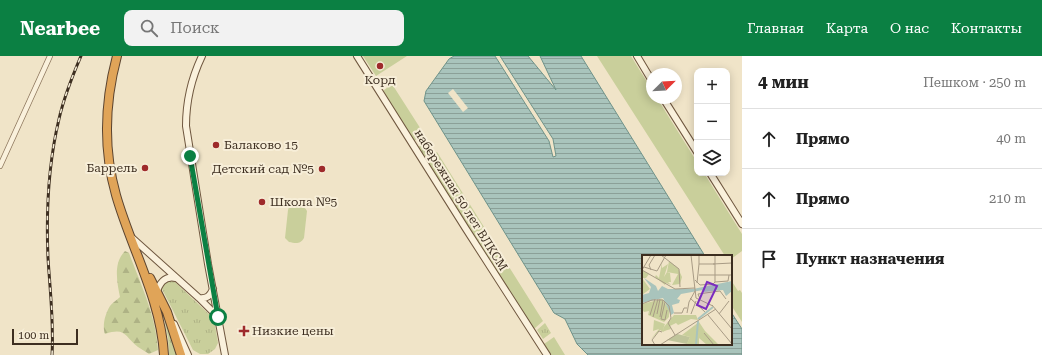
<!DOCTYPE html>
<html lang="ru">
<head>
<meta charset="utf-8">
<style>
  :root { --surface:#fff; --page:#f2f2f2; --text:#222; --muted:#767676; --line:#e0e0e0; --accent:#0b8043 }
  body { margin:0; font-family:"Roboto Serif",serif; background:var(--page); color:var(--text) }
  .controls { position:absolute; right:12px; top:12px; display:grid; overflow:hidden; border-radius:8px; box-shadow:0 2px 10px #0003 }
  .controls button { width:36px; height:36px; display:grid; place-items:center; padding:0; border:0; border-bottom:1px solid var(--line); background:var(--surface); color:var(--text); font:20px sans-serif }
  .compass { position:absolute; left:646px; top:12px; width:36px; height:36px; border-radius:50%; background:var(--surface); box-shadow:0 2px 10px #0003; rotate:66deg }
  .scale { position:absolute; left:12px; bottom:10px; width:66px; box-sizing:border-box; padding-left:4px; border:2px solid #3d2e20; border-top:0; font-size:11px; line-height:14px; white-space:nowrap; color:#3d2e20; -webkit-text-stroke:3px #f7eed8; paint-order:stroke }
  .stop { position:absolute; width:12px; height:12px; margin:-9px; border:3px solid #0b8043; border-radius:50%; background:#fff }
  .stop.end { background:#0b8043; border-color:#fff; box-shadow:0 1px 4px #0008 }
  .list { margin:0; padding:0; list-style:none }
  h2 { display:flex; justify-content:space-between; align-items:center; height:52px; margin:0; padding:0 16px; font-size:17px }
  h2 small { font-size:13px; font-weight:400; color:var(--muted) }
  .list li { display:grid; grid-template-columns:26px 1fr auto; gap:12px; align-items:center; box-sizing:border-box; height:60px; padding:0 16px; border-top:1px solid var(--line) }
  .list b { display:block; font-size:15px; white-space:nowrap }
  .list em { font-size:13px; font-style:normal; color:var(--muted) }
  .icon { flex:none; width:22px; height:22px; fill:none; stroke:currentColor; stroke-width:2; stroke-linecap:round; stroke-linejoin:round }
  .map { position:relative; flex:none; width:742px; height:299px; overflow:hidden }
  header { display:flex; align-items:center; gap:24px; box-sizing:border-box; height:56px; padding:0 20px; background:var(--accent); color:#fff }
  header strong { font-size:19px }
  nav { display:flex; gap:22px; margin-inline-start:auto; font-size:14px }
  .search { width:280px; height:36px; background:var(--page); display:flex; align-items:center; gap:10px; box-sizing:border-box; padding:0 14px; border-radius:8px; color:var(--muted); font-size:15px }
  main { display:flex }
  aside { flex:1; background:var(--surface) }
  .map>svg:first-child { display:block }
  .grass { fill:url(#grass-tufts) }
  .forest { fill:url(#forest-firs) }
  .green { fill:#c9cf9b }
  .water { fill:url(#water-rules); stroke:#6f938a }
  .pier { fill:#f0e4c8 }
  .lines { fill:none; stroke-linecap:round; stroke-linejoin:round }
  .street-casing { stroke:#8d765c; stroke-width:6 }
  .secondary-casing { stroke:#6f573f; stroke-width:8 }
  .highway-casing { stroke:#5b4430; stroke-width:10 }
  .street { stroke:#faf1dc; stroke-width:4.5 }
  .secondary { stroke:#faf1dc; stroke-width:6 }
  .highway { stroke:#e0a458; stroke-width:8 }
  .rail-casing { stroke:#3d2e20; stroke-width:3 }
  .rail { stroke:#f7eed8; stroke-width:1.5; stroke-dasharray:4.5; stroke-linecap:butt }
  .route { stroke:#0b8043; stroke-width:5 }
  .poi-dot { fill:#9e2a2b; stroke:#f7eed8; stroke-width:1.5 }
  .labels { text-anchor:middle; stroke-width:4; stroke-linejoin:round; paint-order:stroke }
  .poi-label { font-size:12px; fill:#3d2e20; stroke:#f7eed8; text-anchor:start }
  .street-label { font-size:12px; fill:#3d2e20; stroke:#f7eed8 }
  .inset-river { fill:none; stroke:#a9c4bc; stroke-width:2 }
  .inset-road { fill:none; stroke:#a89b85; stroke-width:1 }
  .view { fill:#7b2cbf; fill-opacity:0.15; stroke:#7b2cbf; stroke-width:2 }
  .inset-edge { fill:none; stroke:#3d2e20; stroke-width:2 }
</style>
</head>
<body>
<header>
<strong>Nearbee</strong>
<div class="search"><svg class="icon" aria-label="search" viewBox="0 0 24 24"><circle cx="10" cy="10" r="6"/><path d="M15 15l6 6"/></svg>Поиск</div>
<nav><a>Главная</a><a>Карта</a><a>О нас</a><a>Контакты</a></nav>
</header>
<main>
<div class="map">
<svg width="742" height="299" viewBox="0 0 742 299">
  <defs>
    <pattern id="grass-tufts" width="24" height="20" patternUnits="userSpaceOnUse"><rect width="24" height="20" fill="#c9cf9b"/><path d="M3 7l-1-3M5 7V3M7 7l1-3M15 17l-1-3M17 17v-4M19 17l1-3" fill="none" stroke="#aeb285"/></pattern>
    <pattern id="forest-firs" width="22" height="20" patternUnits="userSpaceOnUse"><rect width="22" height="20" fill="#c9cf9b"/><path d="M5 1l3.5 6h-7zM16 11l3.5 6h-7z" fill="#aeb285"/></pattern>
    <pattern id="water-rules" width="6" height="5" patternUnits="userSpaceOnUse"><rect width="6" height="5" fill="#a9c4bc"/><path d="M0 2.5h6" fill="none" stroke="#8ba098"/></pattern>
  </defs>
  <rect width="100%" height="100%" fill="#f0e4c8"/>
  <path class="grass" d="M427,85L434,95L424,101L418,91Z
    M168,225H174L214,263L218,287L215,293L208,298H200L193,294L162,233L163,227Z
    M163,257L170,271L178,299H169L168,282Z
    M545,267L551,277L543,283L537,274Z"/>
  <path class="forest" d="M125,195L129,197C141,229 156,260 158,294L149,298C145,295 141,293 138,291C124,280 126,271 105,278C102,270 105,258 110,250C112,247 117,244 120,241C117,226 113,207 125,195Z"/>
  <path class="green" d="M363,0H407L376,20Z
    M597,0H631L652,34V42H657L697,106V117H704L742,178V195L731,203V200H725Z
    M392,28L424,78L414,85L383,35Z
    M437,96L543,265L534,273L425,104Z
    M292,150C298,150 304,149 307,155L304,182C300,189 295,187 289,186L285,182L288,154L289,151Z
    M731,224L738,235L740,234L742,237V266L731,249Z
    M554,281L565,299H551L544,288Z"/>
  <path class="water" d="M454,0H495L549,85L553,101L556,100L553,83L500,0H528L556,34L540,0H581L705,200H643V288H731V256L742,273V299H588L577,288L565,263L554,257L424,45L426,35L449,3Z"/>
  <path class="pier" d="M453,33L468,52L463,56L448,37Z"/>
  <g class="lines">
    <g class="street-casing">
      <path id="street" d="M0,110L50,0"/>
    </g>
    <g class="secondary-casing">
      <path id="secondary" d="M202,0C191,23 186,45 186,70L208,208L225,299
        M357,0L466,173L547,299
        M637,0L652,25
        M663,42L697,96
        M710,117L742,168
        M131,181L199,242L218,261
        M156,238C159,228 164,219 176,222
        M199,242C207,243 210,240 213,233
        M174,268L188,299"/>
    </g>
    <g class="highway-casing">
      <path id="highway" d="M117,0C105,45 103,93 116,139C131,192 161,243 164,299
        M150,222L167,256L181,299"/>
    </g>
    <use href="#street" class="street"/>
    <use href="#secondary" class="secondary"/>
    <use href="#highway" class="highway"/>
    <g class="rail-casing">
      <path id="rail" d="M52,299C54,267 50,234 48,202C46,155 48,109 59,63C64,41 72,21 81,0"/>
    </g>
    <use href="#rail" class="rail"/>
  </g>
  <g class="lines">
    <path class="route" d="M190,100L218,261"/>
  </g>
  <g class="poi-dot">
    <circle cx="380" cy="10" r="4"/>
    <circle cx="216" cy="89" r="4"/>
    <circle cx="145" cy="112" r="4"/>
    <circle cx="322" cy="113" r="4"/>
    <circle cx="262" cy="146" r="4"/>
    <path d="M242 269h4v4h4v4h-4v4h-4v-4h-4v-4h4z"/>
  </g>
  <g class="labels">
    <g class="poi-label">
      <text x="380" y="28" text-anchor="middle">Корд</text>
      <text x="224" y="93">Балаково 15</text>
      <text x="137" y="116" text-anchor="end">Баррель</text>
      <text x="314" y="117" text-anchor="end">Детский сад №5</text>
      <text x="270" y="150">Школа №5</text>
      <text x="252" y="279">Низкие цены</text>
    </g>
    <g class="street-label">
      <text transform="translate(461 144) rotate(58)" y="4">набережная 50 лет ВЛКСМ</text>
    </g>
  </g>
  <g transform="translate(642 199)">
    <rect width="90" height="90" fill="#f0e4c8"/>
    <path d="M20,8V13L26,9L22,22L25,17L28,18L29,27H26L29,30L24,28L25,26L23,30L13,22L14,20L17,23ZM0,15L7,19L4,23H0L8,34L0,40ZM12,65L23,69L21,74L24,75L21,77L18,75L9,84L17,74L11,76Z" fill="#c9cf9b"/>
    <path d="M35,79L48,82L45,89L25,85Z" fill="#bfc49a"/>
    <path d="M27,6L36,13L40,22L38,29L30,30L36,19L25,17ZM20,44L27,54V62L22,67L6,60L7,56L2,57L0,54V49ZM32,60H54L56,65L49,64L36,70L34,68L28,71L29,74L22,76L21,73ZM57,67L63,76L77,90H65L57,83V90H44L48,82L40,80Z" fill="#c9cf9b"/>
    <path d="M2,23L14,31L16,36L20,31L26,34H51L90,26V36L84,41L81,35L62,37L61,35L39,39L35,44L38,45L37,48L30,50L32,58L29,60L21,43L0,48V40L7,38L9,32Z" fill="#a9c4bc"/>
    <path class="inset-river" d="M56,64L71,52M54,90L56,66"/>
    <path class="inset-road" d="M9,0L0,15L33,34L53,33M19,0L37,14L38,32M49,0L54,43L71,51M57,0V9H73M73,0V27M71,9L90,8M2,12L15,16L24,0M9,15L7,10L13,0M57,20H87M53,25L58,30L71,29L73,27L86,26L87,20H90M55,28L57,9M48,43L63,57M58,44L56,39L78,36L84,44M0,49L10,45H21L27,51L29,63L26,68L33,80M70,50L90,74M32,58H40L42,53H45M45,58L47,47L53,36M15,59L18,44M49,59L54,46M77,59L87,46M8,60L13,44M66,60L90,89M11,62L16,44M18,62L21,45M19,64L23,65L25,55M19,64L23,47M62,78L72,90M13,90L10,85L17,76L20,77M18,90L74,54"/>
    <path class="view" d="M65,27L75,31L64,54L55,50Z"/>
    <rect width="90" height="90" class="inset-edge"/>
  </g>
</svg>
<div class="controls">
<button>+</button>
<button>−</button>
<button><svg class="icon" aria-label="layers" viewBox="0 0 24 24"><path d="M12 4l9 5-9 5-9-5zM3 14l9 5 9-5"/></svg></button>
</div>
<svg class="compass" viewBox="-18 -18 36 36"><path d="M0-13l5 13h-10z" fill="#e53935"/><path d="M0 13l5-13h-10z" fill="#767676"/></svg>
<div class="scale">100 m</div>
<div class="stop" style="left:218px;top:261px"></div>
<div class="stop end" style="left:190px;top:100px"></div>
</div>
<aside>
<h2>4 мин<small>Пешком · 250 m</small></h2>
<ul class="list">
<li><svg class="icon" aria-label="ahead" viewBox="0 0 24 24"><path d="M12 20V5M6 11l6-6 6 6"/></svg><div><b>Прямо</b></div><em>40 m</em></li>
<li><svg class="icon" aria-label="ahead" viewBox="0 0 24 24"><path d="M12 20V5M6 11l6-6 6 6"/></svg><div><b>Прямо</b></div><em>210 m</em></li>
<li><svg class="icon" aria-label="arrive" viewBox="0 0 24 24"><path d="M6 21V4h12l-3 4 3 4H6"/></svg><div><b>Пункт назначения</b></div></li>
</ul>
</aside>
</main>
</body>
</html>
